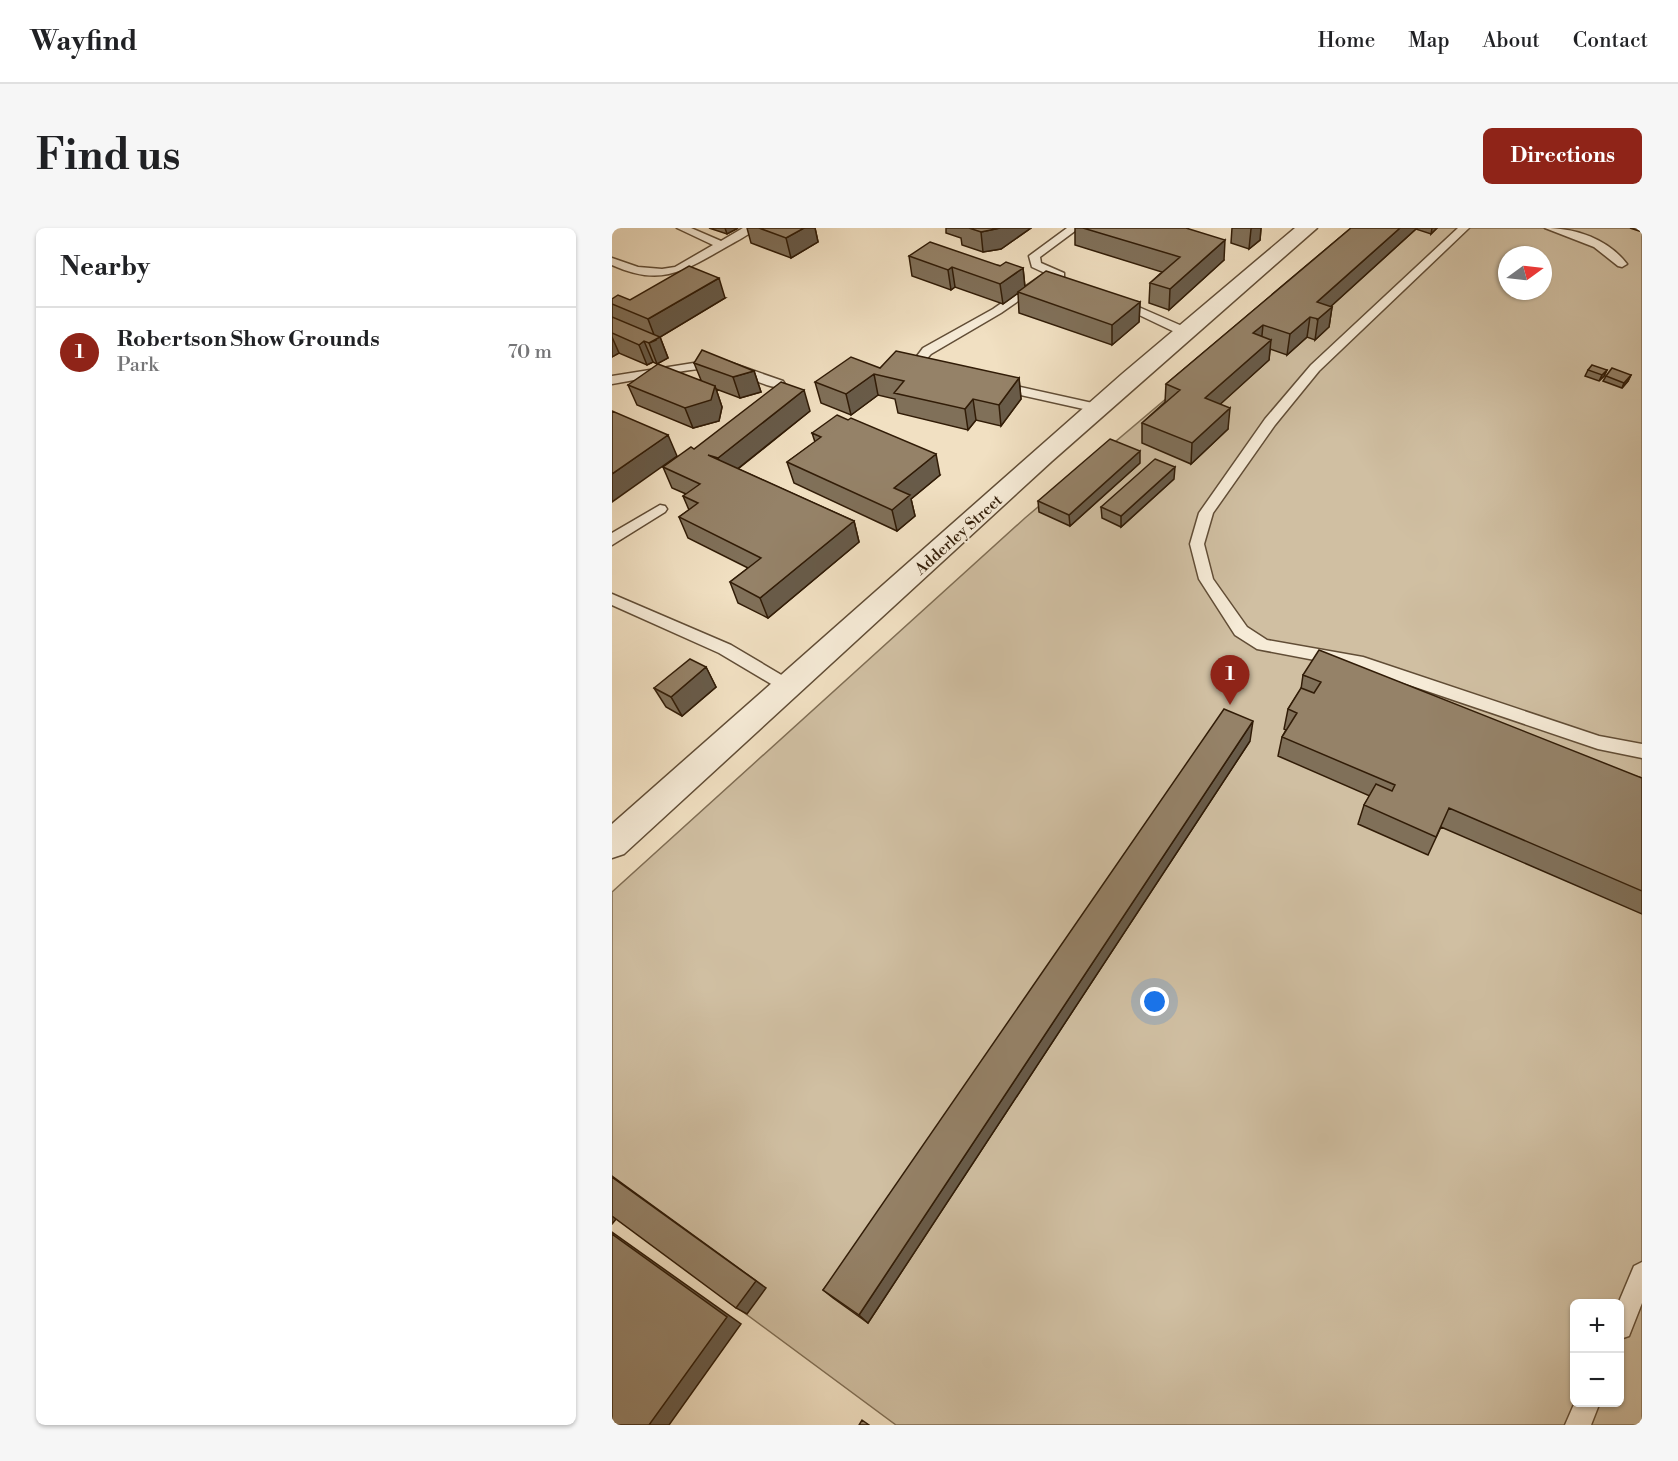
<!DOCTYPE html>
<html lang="en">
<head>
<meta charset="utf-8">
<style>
  :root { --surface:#fff; --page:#f6f6f6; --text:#202124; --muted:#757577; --line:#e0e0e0; --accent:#8f2418 }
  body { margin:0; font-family:"Libre Bodoni",serif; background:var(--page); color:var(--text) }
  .controls { position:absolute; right:18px; bottom:18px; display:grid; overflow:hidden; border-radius:9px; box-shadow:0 2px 4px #0004 }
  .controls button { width:54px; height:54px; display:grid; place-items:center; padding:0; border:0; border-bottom:2px solid var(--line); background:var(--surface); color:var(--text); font:30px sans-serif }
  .compass { position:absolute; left:886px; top:18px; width:54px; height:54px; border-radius:50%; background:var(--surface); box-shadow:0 2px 4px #0004; rotate:75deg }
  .you { position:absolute; left:543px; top:774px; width:21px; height:21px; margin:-15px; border:4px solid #fff; border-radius:50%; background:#1a73e8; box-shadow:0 0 0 9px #1a73e833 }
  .badge { display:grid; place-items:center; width:39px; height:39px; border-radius:50%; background:var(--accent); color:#fff; font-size:20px; font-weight:700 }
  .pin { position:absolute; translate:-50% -50px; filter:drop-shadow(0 2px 3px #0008) }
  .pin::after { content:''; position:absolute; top:32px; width:21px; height:18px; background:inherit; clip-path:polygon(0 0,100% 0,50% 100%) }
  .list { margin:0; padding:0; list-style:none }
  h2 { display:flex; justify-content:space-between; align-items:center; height:78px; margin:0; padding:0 24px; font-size:26px }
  h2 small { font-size:20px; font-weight:400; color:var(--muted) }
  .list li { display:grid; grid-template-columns:39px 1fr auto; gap:18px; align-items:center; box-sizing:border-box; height:90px; padding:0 24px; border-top:2px solid var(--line) }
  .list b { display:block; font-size:22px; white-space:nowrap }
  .list p { margin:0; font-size:20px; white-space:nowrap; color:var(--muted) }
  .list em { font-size:20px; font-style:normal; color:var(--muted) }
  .map { position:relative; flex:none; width:1030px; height:1197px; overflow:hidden; border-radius:9px }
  header { display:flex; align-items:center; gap:36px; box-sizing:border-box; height:84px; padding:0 30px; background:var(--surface); border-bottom:2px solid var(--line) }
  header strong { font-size:28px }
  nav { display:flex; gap:33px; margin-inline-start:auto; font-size:21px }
  .intro { display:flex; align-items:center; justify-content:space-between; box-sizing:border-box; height:144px; padding:0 36px }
  h1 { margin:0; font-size:42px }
  .button { padding:15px 27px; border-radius:9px; background:var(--accent); color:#fff; font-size:21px; font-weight:700 }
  main { display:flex; gap:36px; padding:0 36px }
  aside { flex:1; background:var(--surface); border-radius:9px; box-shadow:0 2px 4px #0004 }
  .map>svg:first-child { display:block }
  .green { fill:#d0bfa2; stroke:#806e54; stroke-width:1.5; fill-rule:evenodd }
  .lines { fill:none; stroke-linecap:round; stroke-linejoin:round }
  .service-casing { stroke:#614d36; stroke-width:3 }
  .minor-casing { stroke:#614d36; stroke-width:3 }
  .service { fill:#f6ebd7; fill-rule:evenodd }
  .minor { fill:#f6ebd7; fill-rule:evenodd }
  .wall { fill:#807059; stroke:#311c07; stroke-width:1.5 }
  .shaded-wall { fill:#685b49; stroke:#311c07; stroke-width:1.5 }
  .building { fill:#958268; stroke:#311c07; stroke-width:1.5 }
  .labels { text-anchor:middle; stroke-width:4.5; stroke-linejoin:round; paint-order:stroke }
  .far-street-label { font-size:16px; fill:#311c07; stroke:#f6ebd7 }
</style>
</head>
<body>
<header>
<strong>Wayfind</strong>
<nav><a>Home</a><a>Map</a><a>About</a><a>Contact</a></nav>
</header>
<div class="intro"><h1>Find us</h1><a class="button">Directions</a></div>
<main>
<aside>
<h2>Nearby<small></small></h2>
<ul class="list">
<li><span class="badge">1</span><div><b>Robertson Show Grounds</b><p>Park</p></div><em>70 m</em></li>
</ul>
</aside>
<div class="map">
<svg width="1030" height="1197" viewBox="0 0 1030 1197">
  <rect width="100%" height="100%" fill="#f1e0c2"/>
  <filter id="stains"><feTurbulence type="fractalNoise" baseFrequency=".00333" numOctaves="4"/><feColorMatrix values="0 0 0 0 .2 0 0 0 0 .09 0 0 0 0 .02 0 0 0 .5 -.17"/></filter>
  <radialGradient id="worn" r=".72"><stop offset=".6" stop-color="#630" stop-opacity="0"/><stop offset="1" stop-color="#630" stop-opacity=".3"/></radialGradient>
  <path class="green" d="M756,0H1030V1197H284L0,987V664L413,290ZM895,27H931V63H895ZM963,1076H1008V1174H963Z"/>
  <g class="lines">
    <g class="service-casing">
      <path id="service" d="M65,0H79L109,13L131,0H144C135,9 120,15 109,22C69,45 46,58 0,37V30L26,39L50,41L63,39L101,17Z
        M455,0H467L428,29L429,35L452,45V49L442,48L389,85L319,126C315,130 313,133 316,140L327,145L325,148L307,145L302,132L311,120L381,81L433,45L420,39L417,28Z
        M846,0H857L707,143L663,197L601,285L592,316L601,351L635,399L655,412L751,429L987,508L1030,516V530L986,521L750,441L645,421L623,407L587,351L578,316L587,285L653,191L699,137Z
        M933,0C964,0 996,11 1015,36L1010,39L1006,38L982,19Z
        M506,70L577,101L579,104L577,107H569L502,75L500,73Z
        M114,133L171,153L173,156L171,159C157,162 130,145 115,141C92,136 26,152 0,156V148L88,134Z
        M386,154L485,176L491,180L485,184L382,161L380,158L382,155Z
        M48,277L53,278L55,281L53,284L0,317V305Z
        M0,366L119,417L183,455L185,459L183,463H171L107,425L0,377Z
        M1030,1034V1075L1017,1108L1008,1111L1006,1076L1022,1038Z
        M963,1174H988L979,1197H953Z"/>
    </g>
    <g class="minor-casing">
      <path id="minor" d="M683,0H705L440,233L12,626L0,630V596L510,146Z"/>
    </g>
    <use href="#service" class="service"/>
    <use href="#minor" class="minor"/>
  </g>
  <path class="wall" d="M97,0H126L115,6Z
    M135,0H203L206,14L179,30L139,15Z
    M334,0H419L389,21L371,24L350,17L349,10L334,5Z
    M463,0H574L612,32L557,82L537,75L538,55L550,44L463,17Z
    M620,0H649L648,12L637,21L619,15Z
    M739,0H825L819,6L804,1L719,78L720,79L717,99L703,112L695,109L675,127L658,121L657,132L608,176L616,201L579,236L530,215V195L553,174L554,156Z
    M1018,0H1030V4Z
    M297,28L411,40L413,59L528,74L527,94L500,117L407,85L406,65L391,76L343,59L339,62L300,48Z
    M113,70L48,109L56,130L45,136L41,134L35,137L7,125L0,129V71L18,72Z
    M82,135L142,143L149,164L128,170L104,161L110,179L107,193L81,200L25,177L16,157L89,152Z
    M268,140L407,150L409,171L389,198L364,192L356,202L286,185L283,171L266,167L239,187L209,175L203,154Z
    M976,142H995L992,148L987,153L973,148Z
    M1019,147L1016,153L1010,160L991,153L994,148Z
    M198,183L126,241L242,293L247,314L156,390L126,375L118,354L136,340L76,310L67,289L77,282L71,268L74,266L60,260L51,239L82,221Z
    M200,205L328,247L299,271L303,288L285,303L182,255L175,234L203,214Z
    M528,235L458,298L427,284L426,273Z
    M562,251L509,299L490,290L489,279Z
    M94,439L104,459L70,488L54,479L42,460Z
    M691,447L1030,550V686L829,599L816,627L746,596L752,577L758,568L666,528L670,509L674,502L672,501L676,481L689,461Z
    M638,513L256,1095L221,1070L211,1062Z"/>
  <path class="shaded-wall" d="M113,0H126L115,6Z
    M192,0H203L206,14L179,30L174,10Z
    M388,0H419L389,21L371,24L369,4Z
    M640,0H649L648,12L637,21L639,1Z
    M788,0H805L705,91V74Z
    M820,0H825L819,6Z
    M613,12L612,32L557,82L558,61Z
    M340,39L343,59L339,62L336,42Z
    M411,40L413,60L406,64V65L391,76L388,56Z
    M107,50L113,70L48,109L56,130L45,136L37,115L44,112L36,91Z
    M528,74L527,94L500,117V97Z
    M720,79L717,99L703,112L706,91Z
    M698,89L695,109L675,127L678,106Z
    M651,97L649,117L641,105Z
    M0,109L7,125L0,129Z
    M659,112L657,132L592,191L593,170Z
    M32,113L41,134L35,137L27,117Z
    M995,142L992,148L987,153L990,147Z
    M142,143L149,164L128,170L121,149Z
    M262,146L266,167L239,187L234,166Z
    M1019,147L1016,153L1010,160L1012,155Z
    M407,150L409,171L389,198L387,177Z
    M103,158L110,179L107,193L81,200L73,180Z
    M192,162L198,183L114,250L106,230Z
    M361,171L364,192L356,202L353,181Z
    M618,180L616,201L579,236L580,215Z
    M56,207L65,228L0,274V246Z
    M528,223V235L458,298L457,287Z
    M324,226L328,247L299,271L303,288L285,303L280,282L282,260Z
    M563,239L562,251L509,299V288Z
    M242,293L247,314L156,390L148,370Z
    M94,439L104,459L70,488L59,469Z
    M641,493L638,513L256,1095L247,1087Z
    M0,948L154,1060L135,1086L124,1080Z
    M0,987L5,990L0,996Z
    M0,1004L129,1096L57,1197H37Z"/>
  <path class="building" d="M147,0H192L174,10Z
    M357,0H388L369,4Z
    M471,0H574L613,12L558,61L538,55L568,29Z
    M739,0H788L705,74L720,79L706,91L698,89L678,106L651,97L641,105L659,112L593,170L618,180L580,215L530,195L568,162L554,156Z
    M318,14L388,38L394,34L411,40L388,56L340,39L336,42L297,28Z
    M77,38L107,50L36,91L0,76V71L6,67L18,72Z
    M434,43L528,74L500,97L406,64Z
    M0,89L48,109L37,115L32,113L27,117L0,105Z
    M90,122L142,143L121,149L82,135Z
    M284,123L407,150L387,177L361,171L353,181L282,165L292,153L262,146L234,166L203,154L239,129L268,140Z
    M46,136L103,158L99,172L73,180L16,157Z
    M980,137L995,142L990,147L976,142Z
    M1000,140L1019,147L1012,155L994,148Z
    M169,154L192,162L106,230L96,227L242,293L148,370L118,354L149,330L67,289L86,275L71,268L88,256L51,239L79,219L82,221Z
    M0,183L56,207L0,246Z
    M225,187L236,192L239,190L324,226L282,260L298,267L280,282L175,234L209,209L200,205Z
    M498,211L528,223L457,287L426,273Z
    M543,231L563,239L509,288L489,279Z
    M707,422L1030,550V663L837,580L824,609L752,577L764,556L780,563L783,557L670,509L685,485L676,481L689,460L702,465L709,454L691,447Z
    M78,431L94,439L59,469L42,460Z
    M612,481L641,493L247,1087L211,1062Z
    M0,949L144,1053L124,1080L0,988Z
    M0,1006L115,1089L37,1197H0Z
    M250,1192L257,1197H247Z"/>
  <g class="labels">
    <g class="far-street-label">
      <text transform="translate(346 306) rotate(-42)" y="6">Adderley Street</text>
    </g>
  </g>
  <rect width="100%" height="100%" filter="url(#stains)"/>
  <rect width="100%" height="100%" fill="url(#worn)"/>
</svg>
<div class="controls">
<button>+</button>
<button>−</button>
</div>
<svg class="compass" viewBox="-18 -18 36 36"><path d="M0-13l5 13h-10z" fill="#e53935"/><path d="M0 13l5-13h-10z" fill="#757577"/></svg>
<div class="you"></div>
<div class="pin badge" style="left:618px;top:477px">1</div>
</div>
</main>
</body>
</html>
